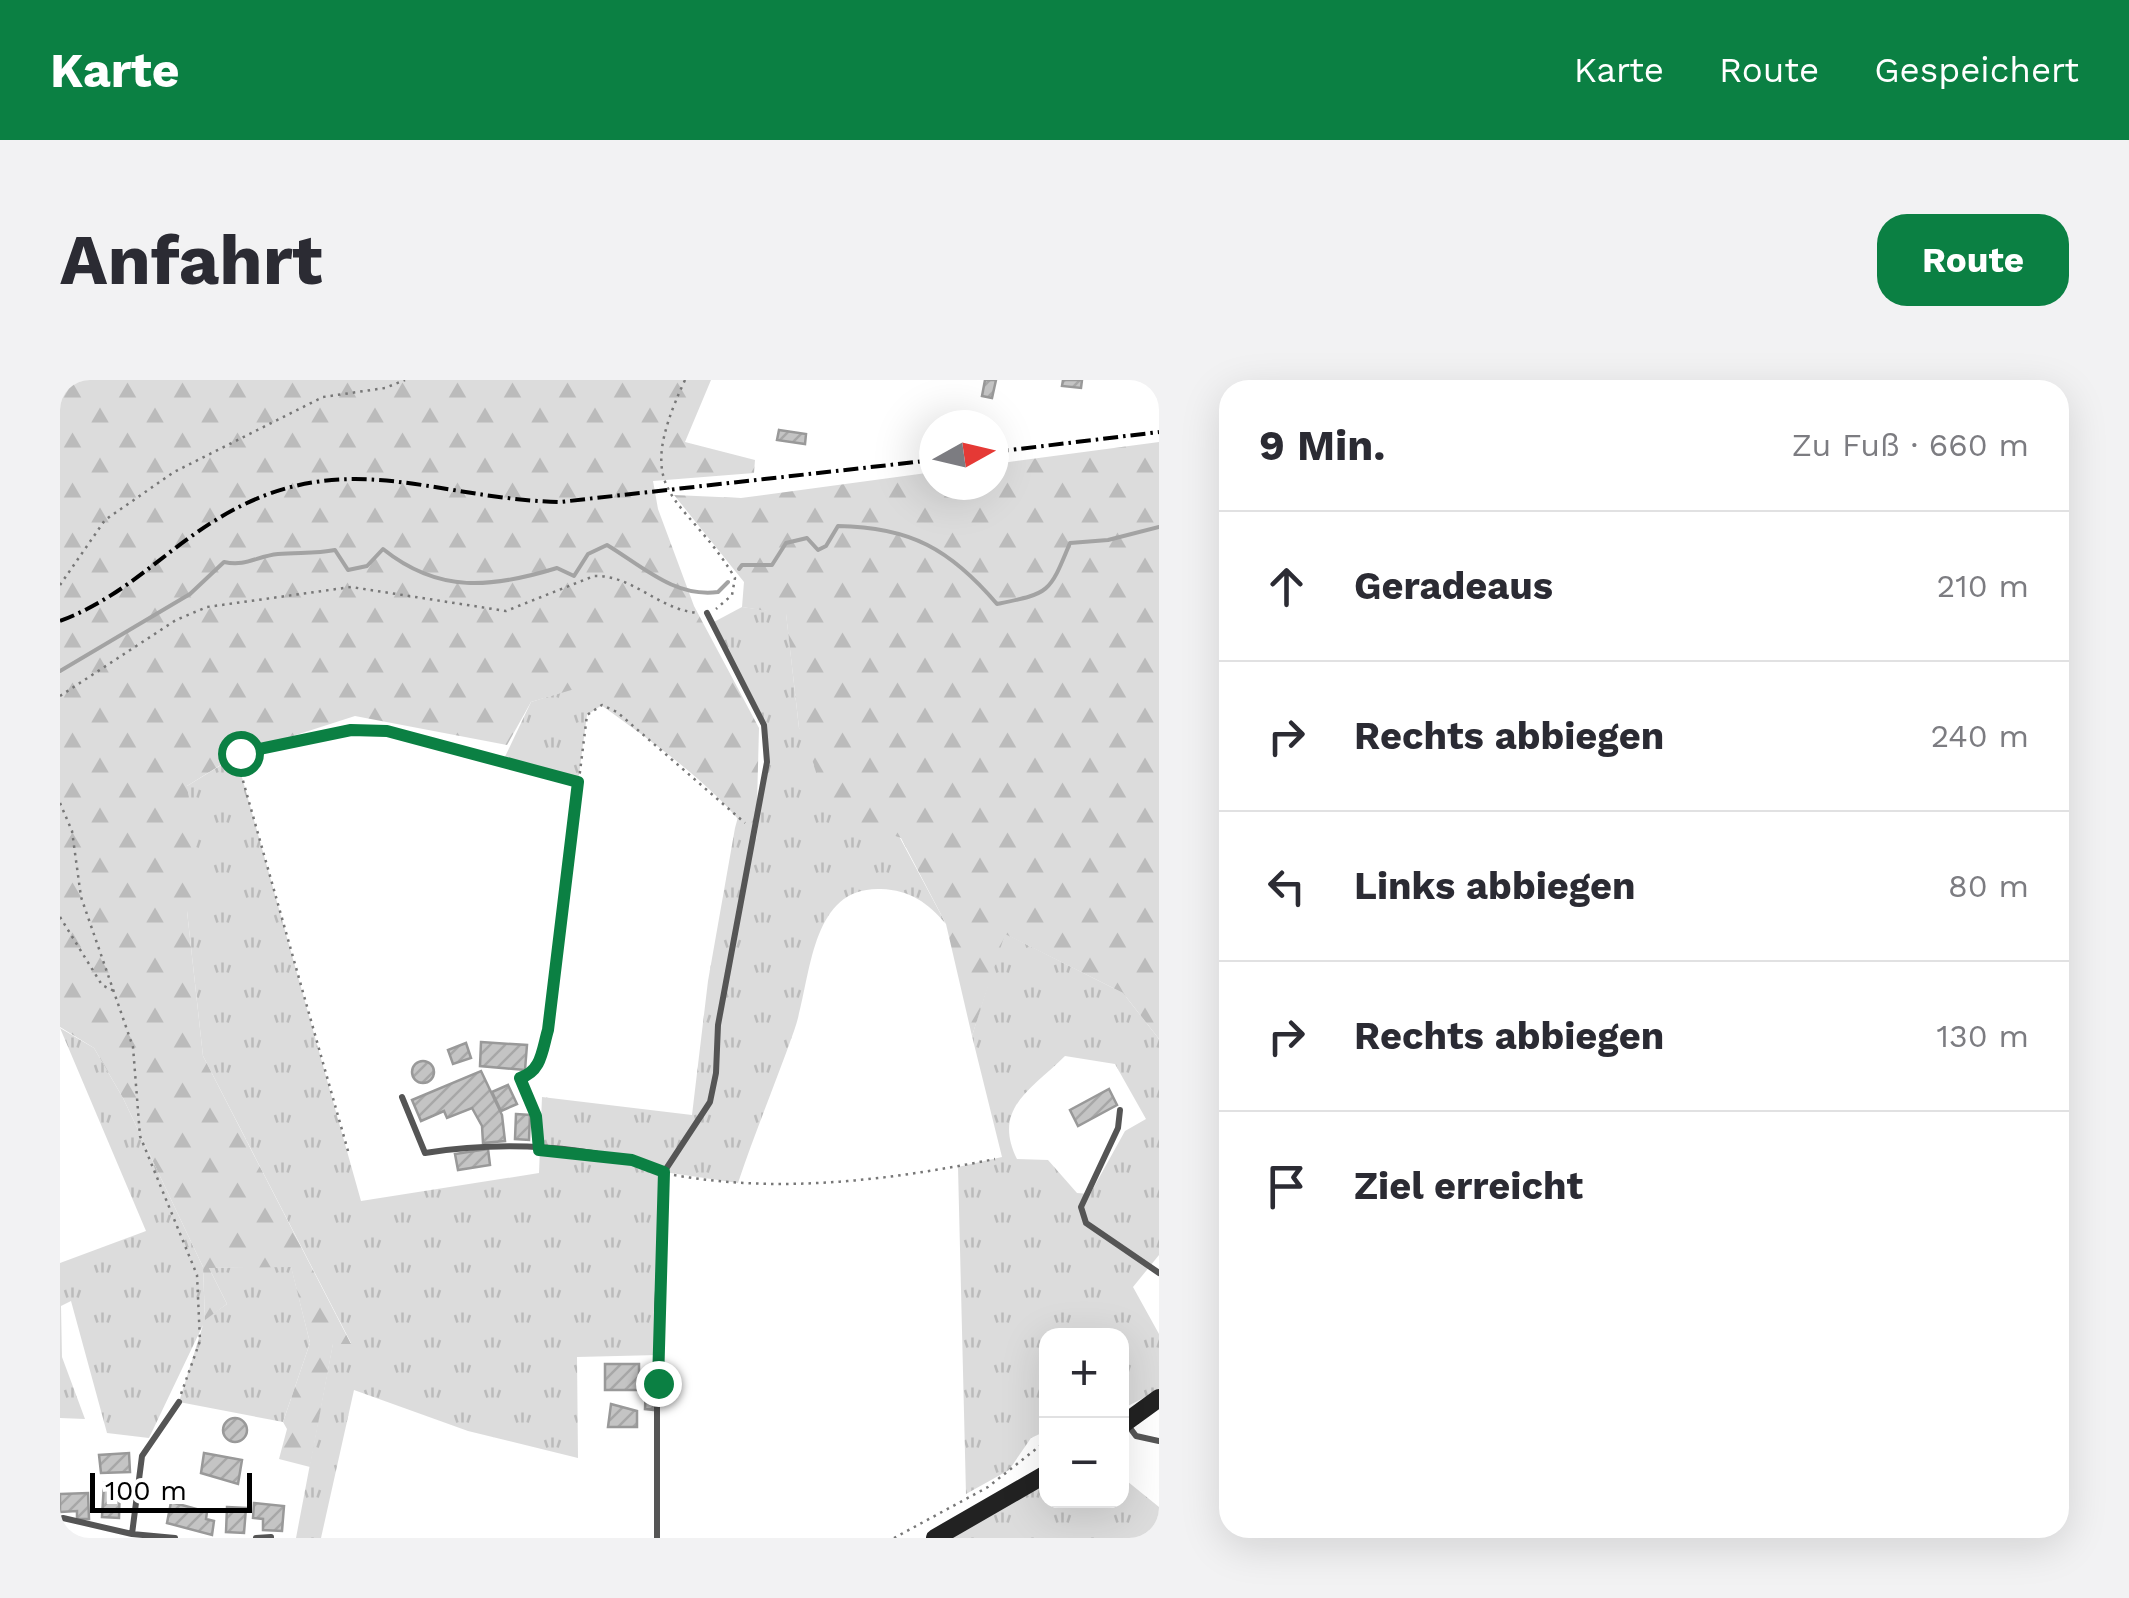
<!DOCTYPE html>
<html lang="de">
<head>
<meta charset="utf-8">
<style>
  :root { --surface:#fff; --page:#f2f2f3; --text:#2b2b33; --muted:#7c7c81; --line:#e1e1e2; --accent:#0b8043 }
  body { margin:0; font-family:"Work Sans",sans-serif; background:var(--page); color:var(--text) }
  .controls { position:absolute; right:30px; bottom:30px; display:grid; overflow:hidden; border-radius:20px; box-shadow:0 10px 40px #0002 }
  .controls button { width:90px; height:90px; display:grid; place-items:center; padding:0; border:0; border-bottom:2px solid var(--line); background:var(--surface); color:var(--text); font:50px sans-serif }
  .compass { position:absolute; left:859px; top:30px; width:90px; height:90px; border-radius:50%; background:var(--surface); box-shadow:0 10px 40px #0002; rotate:82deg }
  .scale { position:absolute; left:30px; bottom:25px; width:162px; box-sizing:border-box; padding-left:10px; border:5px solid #000; border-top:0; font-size:28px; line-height:35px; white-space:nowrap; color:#000; -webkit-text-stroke:8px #fff; paint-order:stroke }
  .stop { position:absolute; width:30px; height:30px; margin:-22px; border:8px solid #0b8043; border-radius:50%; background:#fff }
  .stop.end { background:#0b8043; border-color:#fff; box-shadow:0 2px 10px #0008 }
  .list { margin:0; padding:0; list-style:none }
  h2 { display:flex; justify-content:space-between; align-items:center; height:130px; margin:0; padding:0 40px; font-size:42px }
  h2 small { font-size:32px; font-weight:400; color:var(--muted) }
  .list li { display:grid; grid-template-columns:65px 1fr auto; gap:30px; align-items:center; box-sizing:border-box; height:150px; padding:0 40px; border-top:2px solid var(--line) }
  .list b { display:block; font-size:38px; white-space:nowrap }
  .list em { font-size:32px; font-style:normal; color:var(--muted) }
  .icon { flex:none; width:55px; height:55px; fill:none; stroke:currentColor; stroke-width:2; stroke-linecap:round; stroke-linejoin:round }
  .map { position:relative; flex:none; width:1099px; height:1158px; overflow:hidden; border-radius:30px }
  header { display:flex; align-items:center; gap:60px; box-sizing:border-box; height:140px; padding:0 50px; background:var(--accent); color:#fff }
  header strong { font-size:48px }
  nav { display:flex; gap:55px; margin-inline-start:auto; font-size:35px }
  .intro { display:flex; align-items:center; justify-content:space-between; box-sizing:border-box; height:240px; padding:0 60px }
  h1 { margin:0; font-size:70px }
  .button { padding:25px 45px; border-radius:30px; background:var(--accent); color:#fff; font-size:35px; font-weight:700 }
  main { display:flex; gap:60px; padding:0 60px }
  aside { flex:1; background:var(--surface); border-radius:30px; box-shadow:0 10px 40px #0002 }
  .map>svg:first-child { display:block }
  .grass { fill:url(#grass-tufts); fill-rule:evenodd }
  .forest { fill:url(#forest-firs) }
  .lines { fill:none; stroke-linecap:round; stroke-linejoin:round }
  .stream { stroke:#a3a3a3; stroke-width:4 }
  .building { fill:url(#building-hatch); stroke:#999; stroke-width:2.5 }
  .path { stroke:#777; stroke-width:2.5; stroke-dasharray:2.5 5; stroke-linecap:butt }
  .lane { stroke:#555; stroke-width:6 }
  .secondary { stroke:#222; stroke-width:18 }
  .rail { stroke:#000; stroke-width:4; stroke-dasharray:15 5 2.5 5; stroke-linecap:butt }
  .route { stroke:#0b8043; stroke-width:12 }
</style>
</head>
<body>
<header>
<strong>Karte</strong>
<nav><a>Karte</a><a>Route</a><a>Gespeichert</a></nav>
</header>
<div class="intro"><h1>Anfahrt</h1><a class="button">Route</a></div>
<main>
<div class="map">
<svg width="1099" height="1158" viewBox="0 0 1099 1158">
  <defs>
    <pattern id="grass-tufts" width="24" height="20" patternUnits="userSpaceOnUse" patternTransform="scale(2.5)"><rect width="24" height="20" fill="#dcdcdc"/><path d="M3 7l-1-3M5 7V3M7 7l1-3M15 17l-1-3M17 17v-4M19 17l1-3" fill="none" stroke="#bbb"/></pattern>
    <pattern id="forest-firs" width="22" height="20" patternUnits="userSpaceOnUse" patternTransform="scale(2.5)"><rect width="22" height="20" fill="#dcdcdc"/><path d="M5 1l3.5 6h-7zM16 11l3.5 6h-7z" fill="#bbb"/></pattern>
    <pattern id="building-hatch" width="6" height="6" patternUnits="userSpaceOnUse" patternTransform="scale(2.5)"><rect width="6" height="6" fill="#c4c4c4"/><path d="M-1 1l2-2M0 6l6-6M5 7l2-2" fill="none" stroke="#a7a7a7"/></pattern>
  </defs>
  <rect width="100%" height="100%" fill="#fff"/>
  <path class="grass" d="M682,227L726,233L739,348L840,458L886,544C868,523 850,510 821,509C748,506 752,601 734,651C716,702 695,752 678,803L604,792L598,975L517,977L518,1078L408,1051L294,1010L261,1158H236L273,963H291L143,676L127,531V406L176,376L301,821L479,793L482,717L632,735L648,601L675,448L678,437L696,460L707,382L704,345L652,243Z
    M518,307L542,325L527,335L518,402L442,383L471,322Z
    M944,553L1063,613L1099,659V875L1073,907L1099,954V1010L1062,1029V956H986V1051L971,1058L949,1090L906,1114L898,787L942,777L912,656ZM1005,676L1055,684L1086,739L1065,751L1030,814L1017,813L988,780L957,779C932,728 971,710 1005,676Z
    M0,648L34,668L63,718L143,887L145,939L167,924L149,888L231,886L250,963L223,1042L119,1022L143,945L89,1058L47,1053L11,921L1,926L2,977L25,1039L0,1038V883L86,851Z
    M986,1094V1120H1062V1097L1099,1127V1158H875Z"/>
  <path class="forest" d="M0,0H651L625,62L695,80L694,93L593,101L598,129L634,226L699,348L696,462C651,398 579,354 518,308L471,322L447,365L295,336L180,373L127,406L143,514L127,531L143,676L291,964H273L250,1087L219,1079L227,1049L223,1042L250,963L231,887L149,888L167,924L145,940L143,887L63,718L34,668L0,647Z
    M1099,62V659L1063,613L945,554L912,656L886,544L841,458L774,434L739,348L726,234L682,227L684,202L614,115L681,118L874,92V105H934V84Z"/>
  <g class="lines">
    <path class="stream" d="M679,189L682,185H712L726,163L747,158L758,170L766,166L778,146C850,147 890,169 937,224C990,213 989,214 1010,163L1048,160L1099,147
      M0,291L130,214L164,182C186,187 197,176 218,174C238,172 255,174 275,170L288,190L307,186L323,169C379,214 432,208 497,188L514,196L528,174L547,165C582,186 615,218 658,212L668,202"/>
  </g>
  <path class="building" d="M925,0H936L932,18L922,16Z
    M1003,0H1022L1021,8L1002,6Z
    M719,50L746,54L745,64L717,60Z
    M421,662L467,665L465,690L420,686Z
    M406,663L411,678L393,684L388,670Z
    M352 692a11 11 0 1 1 22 0a11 11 0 1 1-22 0Z
    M421,691L442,735L445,761L423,763L422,746L412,728L387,738L384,731L361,741L352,720Z
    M448,705L457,724L441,731L432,712Z
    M1049,709L1057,725L1018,746L1010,730Z
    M456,734L470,735L469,760L455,759Z
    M428,769L430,785L398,790L395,774Z
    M545,984H579V1010H545Z
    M586,1005H596L595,1030L585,1029Z
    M551,1024L577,1031V1047H548Z
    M163 1050a12 12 0 1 1 24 0a12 12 0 1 1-24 0Z
    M69,1073L70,1092L41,1093L39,1075Z
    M144,1073L182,1080L178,1104L141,1093Z
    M44,1103H60L59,1138L42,1137Z
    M28,1113L29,1139H17V1131L0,1132V1114Z
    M111,1122L147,1132L146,1139L154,1141L152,1155L107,1143Z
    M194,1123L224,1126L222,1151L203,1150V1139L193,1138Z
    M167,1127L186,1128L184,1153L166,1152Z"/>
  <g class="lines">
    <path class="path" d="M625,0C569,120 623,111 675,198L672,215L656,229
      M0,205L45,140L114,92L263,17L325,8L345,0
      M0,316L116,240L147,227L291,207L446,231L534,196C574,195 598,230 639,233
      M0,423L12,451L21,517L73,667L80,756L137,895L140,961L121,1014
      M0,537L42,605L54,611
      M478,760L476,736L460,698C482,691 482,671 488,650L527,335L542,325L557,332L685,443
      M288,771L176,376L201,367L228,366L291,350L327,351L518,402
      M614,795C720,814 831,800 935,779
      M834,1158L928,1107L986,1061"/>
    <path class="lane" d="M342,717L365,773C440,761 531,764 604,792
      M1060,730L1058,748L1021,827L1026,843L1099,893
      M1067,1044L1076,1056L1099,1061
      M3,1138L72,1154L115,1158
      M72,1154L82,1076L119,1022
      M196,1158L211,1157
      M597,1158V931L604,792L650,722L656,693L658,645L707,382L704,345L647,233"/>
    <path class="secondary" d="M1062,1045L1099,1018
      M875,1158L986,1094"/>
    <path class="rail" d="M934,72L1099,52
      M0,241C66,216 101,173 159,138C284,63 371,119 500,122L874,80"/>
  </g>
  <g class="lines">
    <path class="route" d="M180,373L291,350L327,351L518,402L488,650C482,670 482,691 460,698L476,736L479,770L572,780L604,792L598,1003"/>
  </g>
</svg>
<div class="controls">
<button>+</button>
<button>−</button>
</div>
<svg class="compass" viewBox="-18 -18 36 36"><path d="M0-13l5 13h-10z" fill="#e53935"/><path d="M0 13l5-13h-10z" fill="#7c7c81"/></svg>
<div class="scale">100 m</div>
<div class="stop" style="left:180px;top:373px"></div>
<div class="stop end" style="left:598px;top:1003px"></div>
</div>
<aside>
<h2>9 Min.<small>Zu Fuß · 660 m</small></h2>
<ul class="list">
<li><svg class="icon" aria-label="ahead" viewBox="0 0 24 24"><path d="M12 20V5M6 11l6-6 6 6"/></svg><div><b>Geradeaus</b></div><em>210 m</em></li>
<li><svg class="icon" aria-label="right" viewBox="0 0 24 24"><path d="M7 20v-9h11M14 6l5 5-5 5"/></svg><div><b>Rechts abbiegen</b></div><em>240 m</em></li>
<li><svg class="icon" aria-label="left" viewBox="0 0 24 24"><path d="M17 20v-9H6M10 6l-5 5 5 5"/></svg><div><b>Links abbiegen</b></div><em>80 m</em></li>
<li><svg class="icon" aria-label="right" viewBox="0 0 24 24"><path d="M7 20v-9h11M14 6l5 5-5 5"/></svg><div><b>Rechts abbiegen</b></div><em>130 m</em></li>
<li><svg class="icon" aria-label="arrive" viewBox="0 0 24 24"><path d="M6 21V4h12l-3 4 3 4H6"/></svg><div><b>Ziel erreicht</b></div></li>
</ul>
</aside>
</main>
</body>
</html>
